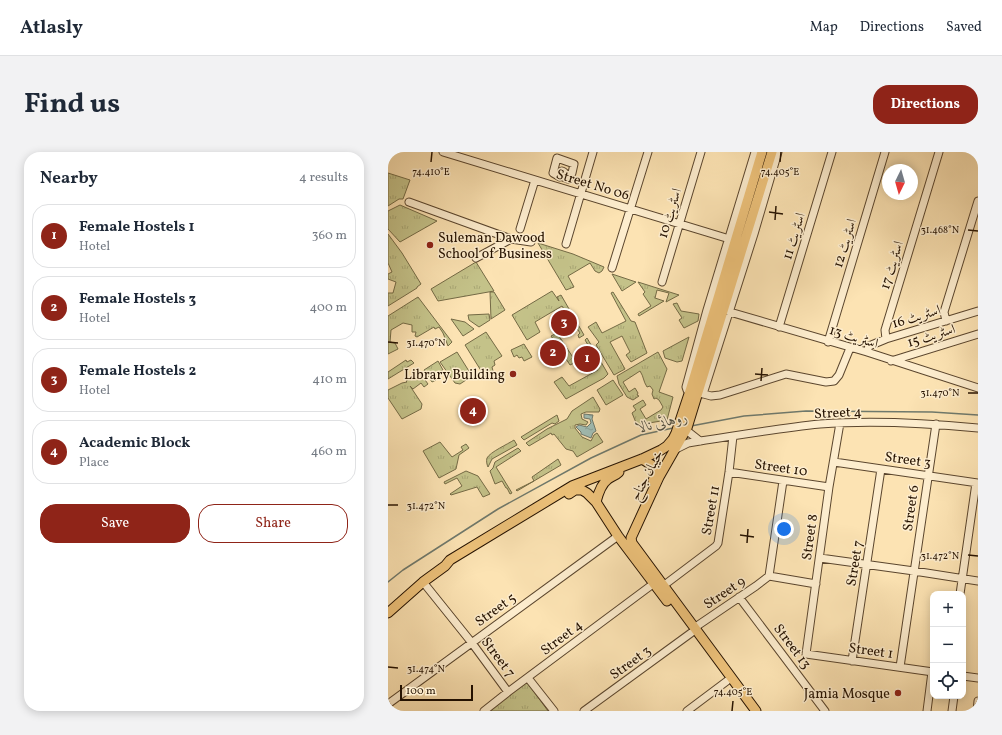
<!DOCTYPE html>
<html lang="en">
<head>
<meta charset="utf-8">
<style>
  :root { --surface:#fff; --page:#f2f2f3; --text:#1f2937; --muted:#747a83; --line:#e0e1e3; --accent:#8f2418 }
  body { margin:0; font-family:Vollkorn,Amiri,serif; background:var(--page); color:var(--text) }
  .controls { position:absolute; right:12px; bottom:12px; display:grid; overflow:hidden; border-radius:8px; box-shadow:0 2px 10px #0003 }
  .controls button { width:36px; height:36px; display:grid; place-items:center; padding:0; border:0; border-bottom:1px solid var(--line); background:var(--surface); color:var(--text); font:20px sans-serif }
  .compass { position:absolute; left:494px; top:12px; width:36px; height:36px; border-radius:50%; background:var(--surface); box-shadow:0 2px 10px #0003; rotate:185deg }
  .scale { position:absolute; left:12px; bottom:10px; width:73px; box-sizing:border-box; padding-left:4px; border:2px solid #251201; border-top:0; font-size:11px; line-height:14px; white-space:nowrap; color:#251201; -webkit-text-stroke:3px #fdedce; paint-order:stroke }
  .you { position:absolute; left:396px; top:377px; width:14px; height:14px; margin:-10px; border:3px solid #fff; border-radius:50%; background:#1a73e8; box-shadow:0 0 0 6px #1a73e833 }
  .badge { display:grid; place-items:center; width:26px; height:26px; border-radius:50%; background:var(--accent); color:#fff; font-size:13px; font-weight:700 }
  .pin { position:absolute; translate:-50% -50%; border:2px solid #fff; box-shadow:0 1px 4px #0006 }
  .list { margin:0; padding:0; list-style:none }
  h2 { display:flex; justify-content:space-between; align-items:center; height:52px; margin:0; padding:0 16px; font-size:17px }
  h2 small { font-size:13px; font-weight:400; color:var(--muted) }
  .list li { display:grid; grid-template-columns:26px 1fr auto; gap:12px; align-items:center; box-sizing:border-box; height:64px; margin:0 8px 8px; padding:0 8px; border:1px solid var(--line); border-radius:16px }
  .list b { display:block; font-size:15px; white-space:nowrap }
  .list p { margin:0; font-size:13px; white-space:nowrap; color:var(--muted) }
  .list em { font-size:13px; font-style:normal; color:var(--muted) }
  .actions { display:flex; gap:8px; padding:12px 16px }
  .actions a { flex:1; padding:9px 0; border:1px solid var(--accent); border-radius:16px; text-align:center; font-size:14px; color:var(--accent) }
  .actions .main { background:var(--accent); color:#fff }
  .icon { flex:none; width:22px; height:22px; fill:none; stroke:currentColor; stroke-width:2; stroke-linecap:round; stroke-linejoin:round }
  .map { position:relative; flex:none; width:590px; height:559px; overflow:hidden; border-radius:16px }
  header { display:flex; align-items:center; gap:24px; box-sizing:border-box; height:56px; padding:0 20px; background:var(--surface); border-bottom:1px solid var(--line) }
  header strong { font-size:19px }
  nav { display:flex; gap:22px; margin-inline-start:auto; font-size:14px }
  .intro { display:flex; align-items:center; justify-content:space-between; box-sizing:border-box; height:96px; padding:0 24px }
  h1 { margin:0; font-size:28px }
  .button { padding:10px 18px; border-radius:16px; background:var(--accent); color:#fff; font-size:14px; font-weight:700 }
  main { display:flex; gap:24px; padding:0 24px }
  aside { flex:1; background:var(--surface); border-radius:16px; box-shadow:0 2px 10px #0003 }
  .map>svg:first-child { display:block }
  .park { fill:url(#park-tufts); stroke:#746a45 }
  .garden { fill:url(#garden-furrows); stroke:#746a45 }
  .water { fill:url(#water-ripples); stroke:#6f796c }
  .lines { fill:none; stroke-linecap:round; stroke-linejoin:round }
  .stream { stroke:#6f796c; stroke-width:1.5 }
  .minor-casing { stroke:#5b462e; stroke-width:9 }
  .major-casing { stroke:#251201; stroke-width:11 }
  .minor { stroke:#fdedce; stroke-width:7 }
  .major { stroke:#eec27a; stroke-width:9 }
  .ticks { fill:none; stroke:#251201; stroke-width:1.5 }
  .poi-dot { fill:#8f2418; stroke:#fdedce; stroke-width:1.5 }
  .labels { text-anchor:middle; stroke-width:3; stroke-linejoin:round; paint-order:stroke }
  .street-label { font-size:14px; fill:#251201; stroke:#fdedce }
  .poi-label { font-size:14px; fill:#251201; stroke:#fdedce; text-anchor:end }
  .water-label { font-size:15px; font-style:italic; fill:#504e40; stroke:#fdedce }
  .ticks-label { font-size:10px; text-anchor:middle; fill:#251201; stroke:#fdedce; stroke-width:3; stroke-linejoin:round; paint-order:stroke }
</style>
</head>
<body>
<header>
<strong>Atlasly</strong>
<nav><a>Map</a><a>Directions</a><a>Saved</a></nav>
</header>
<div class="intro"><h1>Find us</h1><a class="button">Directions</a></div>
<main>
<aside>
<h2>Nearby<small>4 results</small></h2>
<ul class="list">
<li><span class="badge">1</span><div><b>Female Hostels 1</b><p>Hotel</p></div><em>360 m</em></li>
<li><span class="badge">2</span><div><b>Female Hostels 3</b><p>Hotel</p></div><em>400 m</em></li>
<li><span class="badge">3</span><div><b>Female Hostels 2</b><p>Hotel</p></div><em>410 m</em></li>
<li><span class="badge">4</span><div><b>Academic Block</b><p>Place</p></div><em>460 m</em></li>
</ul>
<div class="actions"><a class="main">Save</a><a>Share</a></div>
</aside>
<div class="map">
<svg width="590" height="559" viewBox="0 0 590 559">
  <defs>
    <pattern id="park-tufts" width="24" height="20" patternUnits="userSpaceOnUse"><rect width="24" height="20" fill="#c4c289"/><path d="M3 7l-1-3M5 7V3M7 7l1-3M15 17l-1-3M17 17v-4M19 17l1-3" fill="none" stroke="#a8a674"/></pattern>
    <pattern id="garden-furrows" width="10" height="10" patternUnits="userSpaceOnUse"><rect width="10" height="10" fill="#c4c289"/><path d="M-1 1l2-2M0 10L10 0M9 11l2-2" fill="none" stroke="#a8a674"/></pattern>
    <pattern id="water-ripples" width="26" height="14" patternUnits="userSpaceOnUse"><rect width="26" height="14" fill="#a1bdb4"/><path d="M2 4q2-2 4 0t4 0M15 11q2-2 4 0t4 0" fill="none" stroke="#8aa199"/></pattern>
  </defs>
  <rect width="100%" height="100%" fill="#fce3b3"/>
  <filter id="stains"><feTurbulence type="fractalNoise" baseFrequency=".005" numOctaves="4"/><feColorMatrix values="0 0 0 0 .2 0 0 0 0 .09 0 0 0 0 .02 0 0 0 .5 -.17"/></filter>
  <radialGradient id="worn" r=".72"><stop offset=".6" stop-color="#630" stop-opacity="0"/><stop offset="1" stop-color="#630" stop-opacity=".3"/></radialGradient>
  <path class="park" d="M0,21L22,28L15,47H11L0,54Z
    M12,53L49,69L12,90L0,77V59Z
    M0,82L14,101L33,132L29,135V136L0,154V141H5L8,130L0,127V122L4,120L0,111Z
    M150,91L185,102L216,115L214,119L211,121L207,119L202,111L180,124L186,135L178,138Z
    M88,110L106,139L50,149L43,137Z
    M224,122L248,130L234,139Z
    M250,130L291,143L278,150L281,141L269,138L267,146L276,149L251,164L250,162L263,154L255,142L257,140Z
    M164,139L171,149L169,145L173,143L196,183L191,186L190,183L192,181L174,154L147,170L152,180L139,188L124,163Z
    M102,140H106L117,158L103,167Z
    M225,140L243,169L247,170L259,201L243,210L238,203L242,200L234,184L222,190L237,217L226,223L208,193L211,190L200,175L208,170L214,181L238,169L223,141Z
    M30,145L64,190L60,194L55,181L51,175L47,177L46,175L29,185L27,184L28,180H24V173L15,171L3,178L2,190L7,191L10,197L0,202V164Z
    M289,151L293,159L311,162L310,169L296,176L291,168L294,166L285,152Z
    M101,162L102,168L91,175L81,168L80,163Z
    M63,167L77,170L86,177L75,184Z
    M98,180L114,204L106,209L107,213L104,215L105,219L97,225L77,193Z
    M301,185L294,209L289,210L277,206L275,199Z
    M199,186L220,222L216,226L178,247L166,230L174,225L181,234L210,218L209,216L212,214L208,208L206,209L208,206L197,188Z
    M136,192L144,205L136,209L134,205L131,206L129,203L126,205L123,198Z
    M69,200L84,224L72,232L67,231L52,210Z
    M270,200L279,217L271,240L285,245L279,268L249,273L244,261L248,258L245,254L255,248L258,253L252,257L258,267L273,258L275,255L271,248L268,246L266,247L264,242L265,238L262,234L259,235C255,229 256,225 252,219L235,230L241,240L247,236L250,241L249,243L251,244L245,248L239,245L231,232L229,224Z
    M18,208L19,210L23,208L26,211L0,227V220Z
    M50,209L55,218L46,223L48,228L44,230L36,218Z
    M32,221L40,232L36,235L33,231L25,237L22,234L34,252L33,257L14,267L0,246V238L14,231L19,230L18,229Z
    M225,228L235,243L218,253L209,238Z
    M205,245L212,257L211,260H198L193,262L194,267L200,270L198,273L192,272L187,273V276L194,285L203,289L206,283L209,281L215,290L189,305L185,299L178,297L166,282L164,283L163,281L141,294L138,291L159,277L179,267L184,259Z
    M169,263L171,269L167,272L164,271L136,288L133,285Z
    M126,288L129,293L104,307L100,315C99,313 98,309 99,306C102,300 120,292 126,288Z
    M52,290L64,305L75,298L73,295L78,292L81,296L71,303L68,317L51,326L35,299Z
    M130,296L133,299L108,315L124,341L122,342L119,336H118L114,329L107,332L102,319L105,316L107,310Z
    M170,307L173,313L129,339L128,338L146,329L144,325Z
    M78,319L90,324L102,342L95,345L89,335L63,343L62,342L74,334L69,326L57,332L56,330Z
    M139,530L160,559H103L102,557Z"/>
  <path class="garden" d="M169,181L188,210L182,213L163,184Z"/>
  <path class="water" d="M196,262L205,263L204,267L208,279L205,281L203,286L193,282V280L188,275L191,273L199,275L203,271L202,267L196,266Z"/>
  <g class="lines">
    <path class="stream" d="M303,274L356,264L418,259L544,260L590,263
      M0,430L15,418L110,357L203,306L253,283L285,276"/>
    <g class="minor-casing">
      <path id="minor" d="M55,0L348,89
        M169,6L186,12L184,21H183L180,27L175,25L176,20L174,19L172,25L165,21Z
        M21,50L123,87L143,90
        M132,77L147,28
        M178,92L205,0
        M88,106L123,87
        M224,116L260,0
        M274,130L313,0
        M335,158L479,200L590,236
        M558,169L556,160L590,49
        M391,175L444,0
        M498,187L497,178L551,0
        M440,190L497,0
        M479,200L481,194L498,187L590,159
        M503,209L590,182
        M302,239L299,238L298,235L319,158L367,0
        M312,241L323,244L332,243L398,222L438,230L446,229L451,223L462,196
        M315,242L366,82L390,0
        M452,271L441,335L418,502L545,520
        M298,278L312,289
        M288,297L300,291L312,289C352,283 392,276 432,272C485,268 538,271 590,276
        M446,310L590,331
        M341,320L441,335
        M432,406L526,419L590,429
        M381,424L395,329
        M35,430L84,491L120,540
        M275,434L328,394L330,391L341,320L345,284
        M572,442L588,331
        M351,445L437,559
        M306,476L368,434L381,424L428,432
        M464,509L493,317
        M512,515L548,272
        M575,524L590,526
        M140,526L166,559
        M0,552L230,384
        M96,559L120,540L265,432
        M196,559L303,481
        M299,559L339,529
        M539,559L544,520
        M564,559L566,544
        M589,559L590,549"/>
    </g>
    <g class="major-casing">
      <path id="major" d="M254,307L267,315L268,320L265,329
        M181,342L187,338H194L199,341L208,350L230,384L279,449
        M208,350C210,342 213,332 220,327C224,324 227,324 231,320
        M0,461L35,430L57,414L62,408L184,334L254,307L273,298L279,294L285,287L288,281L302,239L374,0
        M368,559L244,391L243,386L271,325L299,276L384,0"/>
    </g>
    <use href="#minor" class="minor"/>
    <use href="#major" class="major"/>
  </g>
  <path class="ticks" d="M43,10L44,0M392,10L393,0M381,60L395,62M387,68L388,54M580,78L590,79M0,190L10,191M367,222L380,223M373,229L374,216M580,241H590M0,353H10M352,383L366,385M359,391L360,377M580,403L590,404M0,515L10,516M344,559L345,549"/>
  <g class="poi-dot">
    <circle cx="42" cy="93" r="4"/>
    <circle cx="125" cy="222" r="4"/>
    <circle cx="510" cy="541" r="4"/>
  </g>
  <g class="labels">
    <g class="street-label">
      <text transform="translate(205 32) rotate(17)" y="5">Street No 06</text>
      <text transform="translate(281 61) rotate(-73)" y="5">اسٹریٹ 10</text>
      <text transform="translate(405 84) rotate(-73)" y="5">اسٹریٹ 11</text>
      <text transform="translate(456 91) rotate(-73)" y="5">اسٹریٹ 12</text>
      <text transform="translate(503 113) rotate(-73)" y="5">اسٹریٹ 17</text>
      <text transform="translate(528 164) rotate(-17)" y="5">اسٹریٹ 16</text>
      <text transform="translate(543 183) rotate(-17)" y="5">اسٹریٹ 15</text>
      <text transform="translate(466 184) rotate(17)" y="5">اسٹریٹ 13</text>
      <text transform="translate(450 260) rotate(-3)" y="5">Street 4</text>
      <text transform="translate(520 307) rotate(8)" y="5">Street 3</text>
      <text transform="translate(393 315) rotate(8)" y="5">Street 10</text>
      <text transform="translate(258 323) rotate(-62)" y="5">خیبان جناح</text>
      <text transform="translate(522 356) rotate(-82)" y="5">Street 6</text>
      <text transform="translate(322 358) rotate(-80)" y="5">Street 11</text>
      <text transform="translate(421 385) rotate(-82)" y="5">Street 8</text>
      <text transform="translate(466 411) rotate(-81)" y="5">Street 7</text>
      <text transform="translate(336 440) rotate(-34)" y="5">Street 9</text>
      <text transform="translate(107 457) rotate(-36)" y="5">Street 5</text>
      <text transform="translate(173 485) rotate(-37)" y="5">Street 4</text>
      <text transform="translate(405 494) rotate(53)" y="5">Street 13</text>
      <text transform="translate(483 498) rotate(8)" y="5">Street 1</text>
      <text transform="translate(111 505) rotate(53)" y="5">Street 7</text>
      <text transform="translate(242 510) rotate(-36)" y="5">Street 3</text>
    </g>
    <g class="poi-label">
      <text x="50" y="90" text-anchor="start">Suleman Dawood<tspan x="50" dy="16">School of Business</tspan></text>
      <text x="117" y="227">Library Building</text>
      <text x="502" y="546">Jamia Mosque</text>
    </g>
    <g class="water-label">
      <text transform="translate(274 270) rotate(-13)" y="5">روہائی نالا</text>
    </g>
  </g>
  <g class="ticks-label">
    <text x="43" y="23">74.410°E</text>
    <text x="392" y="23">74.405°E</text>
    <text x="552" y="81">31.468°N</text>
    <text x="38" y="194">31.470°N</text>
    <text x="552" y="244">31.470°N</text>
    <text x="38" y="357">31.472°N</text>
    <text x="552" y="407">31.472°N</text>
    <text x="38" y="520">31.474°N</text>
    <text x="345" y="543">74.405°E</text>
  </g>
  <rect width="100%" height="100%" filter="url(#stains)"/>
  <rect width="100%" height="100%" fill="url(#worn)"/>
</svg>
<div class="controls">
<button>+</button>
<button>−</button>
<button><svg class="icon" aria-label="locate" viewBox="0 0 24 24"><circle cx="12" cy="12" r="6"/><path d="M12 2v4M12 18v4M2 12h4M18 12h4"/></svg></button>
</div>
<svg class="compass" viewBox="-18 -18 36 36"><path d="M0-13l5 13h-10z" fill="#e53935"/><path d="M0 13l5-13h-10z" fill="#747a83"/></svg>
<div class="scale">100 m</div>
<div class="you"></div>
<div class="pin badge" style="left:199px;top:207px">1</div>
<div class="pin badge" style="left:165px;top:201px">2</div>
<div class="pin badge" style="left:176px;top:171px">3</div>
<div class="pin badge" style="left:85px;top:259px">4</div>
</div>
</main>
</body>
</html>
